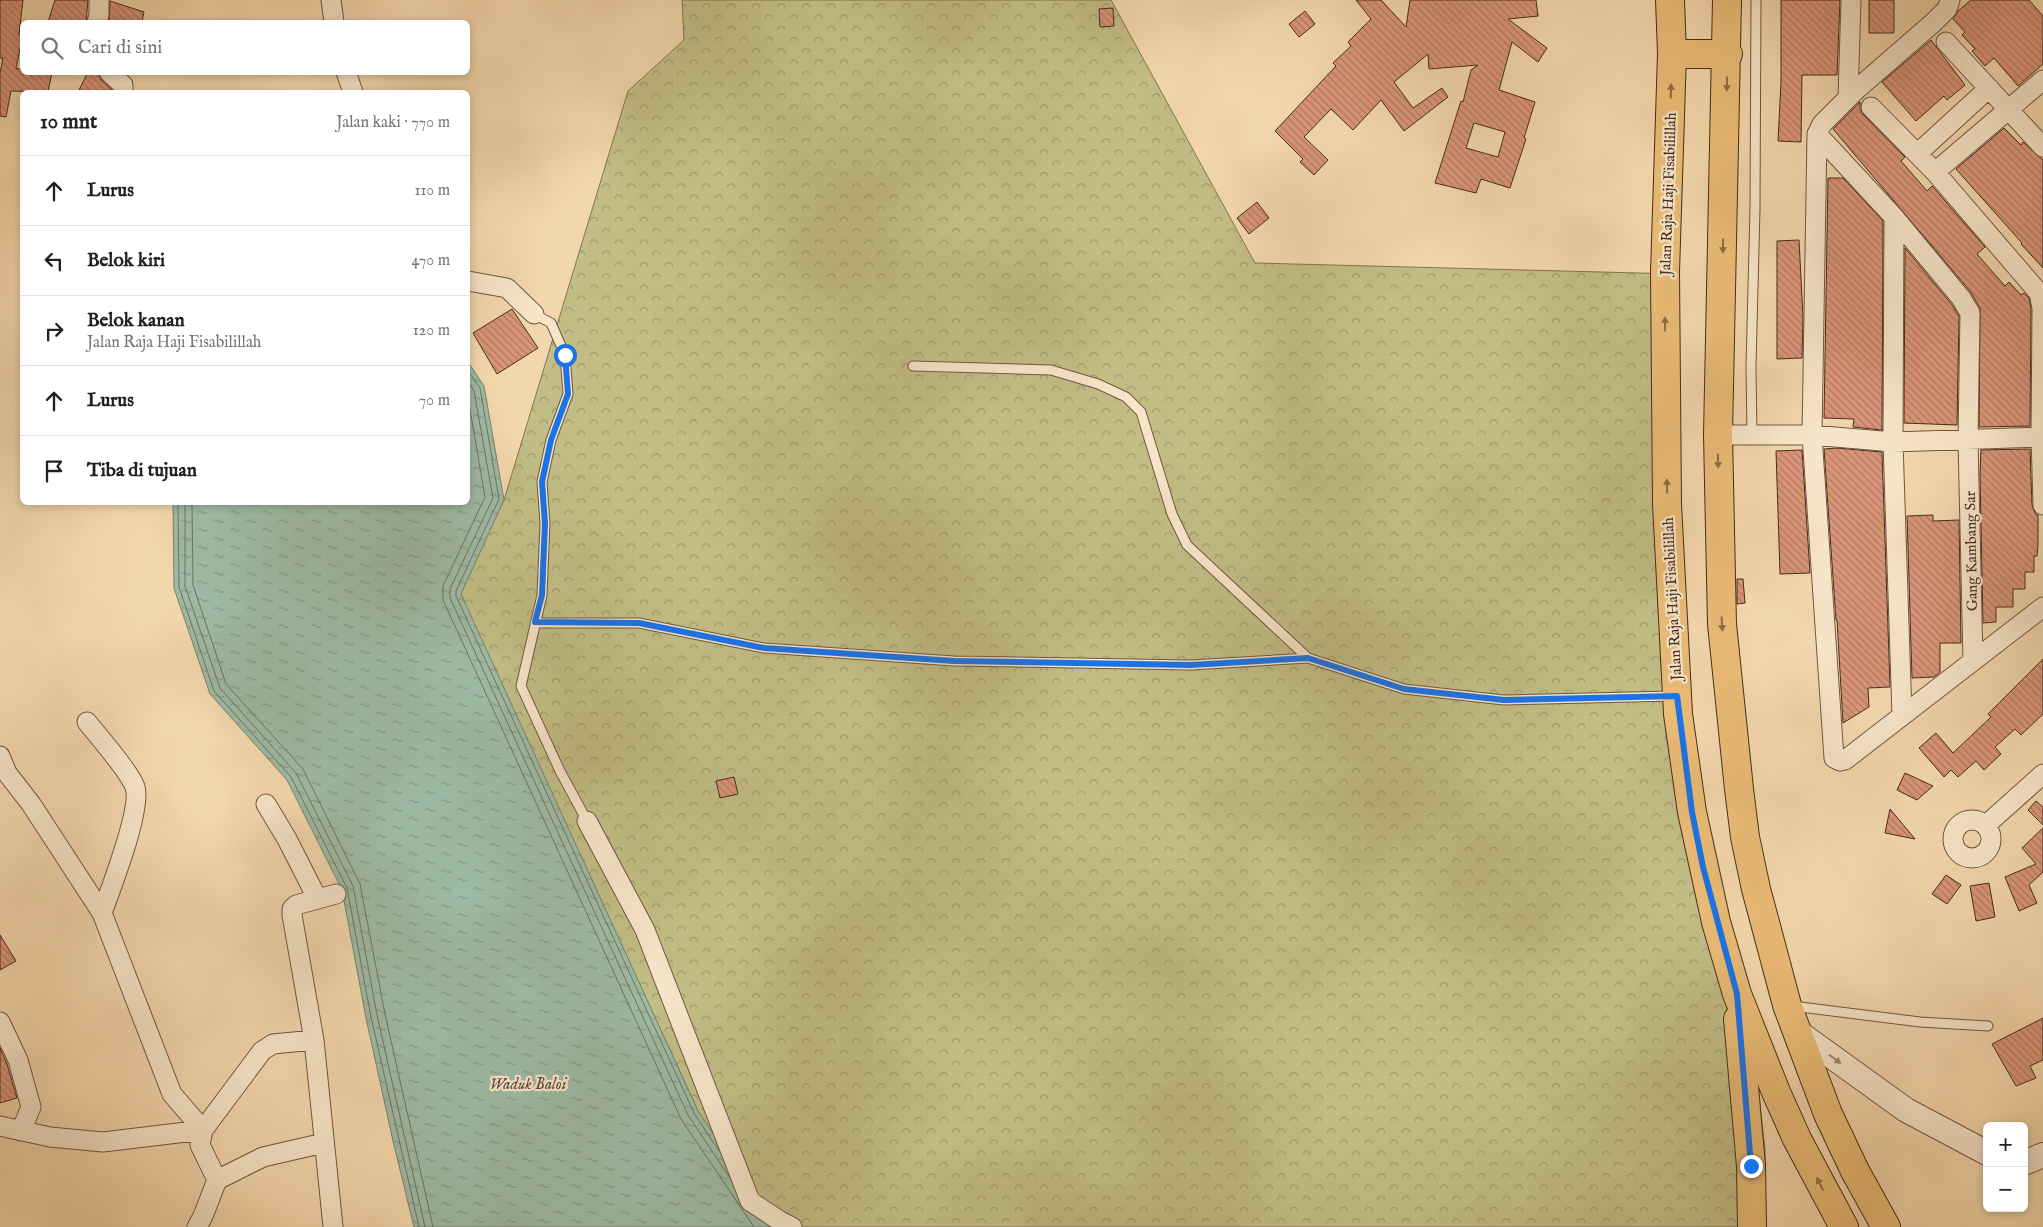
<!DOCTYPE html>
<html lang="id">
<head>
<meta charset="utf-8">
<style>
  :root { --surface:#fff; --page:#f6f6f6; --text:#202124; --muted:#757577; --line:#e0e0e0 }
  body { margin:0; font-family:"IM FELL English",serif; background:var(--page); color:var(--text) }
  .controls { position:absolute; right:15px; bottom:15px; display:grid; overflow:hidden; border-radius:8px; box-shadow:0 2px 8px #0003 }
  .controls button { width:45px; height:45px; display:grid; place-items:center; padding:0; border:0; border-bottom:1px solid var(--line); background:var(--surface); color:var(--text); font:25px sans-serif }
  .stop { position:absolute; width:15px; height:15px; margin:-11px; border:4px solid #1a73e8; border-radius:50%; background:#fff }
  .stop.end { background:#1a73e8; border-color:#fff; box-shadow:0 1px 5px #0008 }
  .list { margin:0; padding:0; list-style:none }
  h2 { display:flex; justify-content:space-between; align-items:center; height:65px; margin:0; padding:0 20px; font-size:21px }
  h2 small { font-size:16px; font-weight:400; color:var(--muted) }
  .list li { display:grid; grid-template-columns:32px 1fr auto; gap:15px; align-items:center; box-sizing:border-box; height:70px; padding:0 20px; border-top:1px solid var(--line) }
  .list b { display:block; font-size:19px; white-space:nowrap }
  .list p { margin:0; font-size:16px; white-space:nowrap; color:var(--muted) }
  .list em { font-size:16px; font-style:normal; color:var(--muted) }
  .icon { flex:none; width:28px; height:28px; fill:none; stroke:currentColor; stroke-width:2; stroke-linecap:round; stroke-linejoin:round }
  .map { position:relative; flex:none; width:2043px; height:1227px; overflow:hidden }
  .search { position:absolute; background:var(--surface); box-shadow:0 2px 8px #0003; left:20px; top:20px; width:450px; height:55px; display:flex; align-items:center; gap:12px; box-sizing:border-box; padding:0 18px; border-radius:8px; color:var(--muted); font-size:19px }
  .panel { position:absolute; background:var(--surface); box-shadow:0 2px 8px #0003; left:20px; top:90px; width:450px; height:415px; border-radius:8px }
  .map>svg:first-child { display:block }
  .forest { fill:url(#forest-crowns); stroke:#847451 }
  .water { fill:url(#water-ripples); stroke:#7a816e }
  .lines { fill:none; stroke-linecap:round; stroke-linejoin:round }
  .shore { stroke:#727260; stroke-width:1 }
  .building { fill:url(#building-back-hatch); stroke:#462b1d; fill-rule:evenodd }
  .service-casing { stroke:#715641; stroke-width:11 }
  .minor-casing { stroke:#715641; stroke-width:21 }
  .tertiary-casing { stroke:#715641; stroke-width:26 }
  .primary-casing { stroke:#462b1d; stroke-width:30 }
  .service { stroke:#f7e5c9; stroke-width:9 }
  .minor { stroke:#f7e5c9; stroke-width:19 }
  .tertiary { stroke:#f7e5c9; stroke-width:24 }
  .primary { stroke:#eabc76; stroke-width:28 }
  .oneway { fill:#906c45 }
  .oneway2 { fill:#9e8873 }
  .route { stroke:#1a73e8; stroke-width:6 }
  .labels { text-anchor:middle; stroke-width:4.5; stroke-linejoin:round; paint-order:stroke }
  .street-label { font-size:15px; fill:#462b1d; stroke:#f7e5c9 }
  .water-label { font-size:16px; font-style:italic; fill:#574838; stroke:#f7e5c9 }
</style>
</head>
<body>
<div class="map">
<svg width="2043" height="1227" viewBox="0 0 2043 1227">
  <defs>
    <pattern id="forest-crowns" width="20" height="18" patternUnits="userSpaceOnUse" patternTransform="scale(1.25)"><rect width="20" height="18" fill="#c1bd85"/><path d="M2 6a3 3 0 1 1 6 0M12 15a3 3 0 1 1 6 0" fill="none" stroke="#9f9a6c"/></pattern>
    <pattern id="water-ripples" width="26" height="14" patternUnits="userSpaceOnUse" patternTransform="scale(1.25)"><rect width="26" height="14" fill="#9dbaa4"/><path d="M2 4q2-2 4 0t4 0M15 11q2-2 4 0t4 0" fill="none" stroke="#829785"/></pattern>
    <pattern id="building-back-hatch" width="6" height="6" patternUnits="userSpaceOnUse" patternTransform="scale(1.25)"><rect width="6" height="6" fill="#da9579"/><path d="M-1 5l2 2M0 0l6 6M5-1l2 2" fill="none" stroke="#b37a63"/></pattern>
  </defs>
  <rect width="100%" height="100%" fill="#f3d7ac"/>
  <filter id="stains"><feTurbulence type="fractalNoise" baseFrequency=".004" numOctaves="4"/><feColorMatrix values="0 0 0 0 .2 0 0 0 0 .09 0 0 0 0 .02 0 0 0 .5 -.17"/></filter>
  <radialGradient id="worn" r=".72"><stop offset=".6" stop-color="#630" stop-opacity="0"/><stop offset="1" stop-color="#630" stop-opacity=".3"/></radialGradient>
  <path class="forest" d="M682,0H1111L1255,263L1678,274L1675,423L1683,627L1707,850L1757,1078L1765,1149L1766,1227H776L698,1111L460,594L504,500L628,91L684,40Z"/>
  <path class="water" d="M468,362L484,386L504,500L461,594L698,1111L776,1227H414L393,1141L366,1018L342,890L287,780L210,694L174,588L173,503L468,502Z"/>
  <g class="lines">
    <path class="shore" d="M468,371L480,388L499,499L456,591V596L694,1113L719,1151
      M468,381L474,391L493,498L450,589V598L688,1115L730,1178
      M468,398L485,497L443,586V600L681,1119L754,1227
      M178,502L179,587L214,691L291,777L347,888L371,1017L419,1227
      M185,502V586L220,688L296,773L353,886L377,1015L425,1227
      M192,502L193,585L226,684L303,769L360,884L385,1014L433,1227"/>
  </g>
  <path class="building" d="M0,0H23L19,35H22V40L16,68L22,70V72H52L48,92L11,91L6,117L0,116V73L3,58H0Z
    M55,0H88L86,22H48Z
    M1356,0H1381L1406,27L1410,0H1536L1538,16L1508,19L1547,48L1538,62L1512,42L1499,90L1535,102L1524,138L1526,139L1510,188L1481,179L1476,193L1435,183L1461,101L1463,102L1471,70L1478,65L1429,69L1428,54L1394,82L1413,108L1442,88L1448,97L1404,131L1381,100L1353,130L1331,109L1304,137L1328,160L1314,175L1300,162L1303,159L1275,131L1336,66L1333,63L1351,46L1348,42L1371,19ZM1474,123L1505,132L1498,157L1466,148Z
    M1781,0H1840L1837,75H1802L1801,142L1778,141L1781,82Z
    M1869,0H1894V33H1869Z
    M1971,0H2029L2043,16V64L2018,86L1994,58L1985,66L1972,51L1975,49L1962,35L1965,32L1953,19L1958,11Z
    M110,1L144,12L142,22H109Z
    M1113,8L1114,26L1100,27L1099,9Z
    M1305,11L1315,24L1299,37L1289,24Z
    M1931,40L1965,85L1947,100L1944,96L1916,121L1882,82Z
    M88,72H98L101,80L112,90L111,92H78Z
    M1860,102V109L1863,114L1905,157L1901,161L1927,191L1932,186L1985,247L1977,254L2005,286L2009,282L2021,295L2024,293L2029,298L2031,309L2030,426L1979,427L1980,308L1970,291L1833,129Z
    M2004,128L2021,145L2023,142L2043,160V268L2021,244L2022,243L1956,169Z
    M1828,178H1843L1883,221L1882,430L1853,427L1854,419L1824,418Z
    M1257,202L1269,218L1249,234L1237,218Z
    M1799,240L1803,317L1802,358L1777,359V241Z
    M1905,248L1952,305L1959,316L1957,425L1904,423Z
    M512,309L538,348L497,374L473,333Z
    M1837,448L1882,452L1890,687L1868,688L1869,707L1843,723L1837,620H1836L1824,449Z
    M2030,449L2032,505L2036,515H2038V544L2037,556H2034V572H2025V589H2013V607H1996V622L1983,623L1980,474L1981,450Z
    M1802,450L1810,573L1780,574L1776,451Z
    M1933,515V521L1959,520L1961,643H1940V672L1934,677L1912,678L1907,516Z
    M1737,579H1743L1745,603L1737,604Z
    M2043,659V714L2021,735L2015,729L1995,747L2001,754L1984,770L1976,761L1958,777L1951,770L1944,777L1919,748L1936,733L1953,753L1991,717L1988,714Z
    M1905,773L1933,786L1917,800L1897,790Z
    M734,777L738,794L720,798L716,781Z
    M2036,801L2043,807V825L2028,810Z
    M1890,809L1915,839L1885,833Z
    M2043,828V872L2029,885L2037,903L2019,911L2005,877L2036,864L2022,848Z
    M1946,875L1961,885L1947,904L1932,894Z
    M1989,883L1995,917L1976,921L1970,886Z
    M0,935L16,961L0,970Z
    M2043,1018V1060L2030,1066L2036,1078L2016,1086L1992,1044Z
    M0,1048L7,1064L17,1098L0,1103Z"/>
  <g class="lines">
    <g class="service-casing">
      <path id="service" d="M534,314L551,323L565,355L568,394L551,440L542,482L545,523L542,595L521,686L560,771L587,821
        M913,366L1051,370L1098,384L1126,397L1141,412L1172,514L1187,545L1308,658
        M1752,435L1751,367L1755,208L1756,0
        M535,623H639L764,648L954,661L1191,665L1308,658L1404,689L1504,700L1674,696
        M1792,1006L1920,1022L1988,1026"/>
    </g>
    <g class="minor-casing">
      <path id="minor" d="M331,0L334,22
        M1950,0L1947,9L1934,22L1857,89L1822,124L1817,134L1812,435L1834,758L1840,761L1845,760L2043,607
        M97,22L99,15V0
        M1946,42L2043,147
        M109,72L123,85V92
        M346,72L353,92
        M1848,98L1851,0
        M1871,107L1935,172L2039,293L2042,308L2041,437L2043,505
        M1817,134L1894,217L1961,298L1970,313L1968,440L1973,661
        M1918,153L1989,88
        M1935,172L2043,80
        M1894,217L1893,442L1902,716
        M468,281L507,288L534,314
        M1718,435H1812L1893,442L2043,437
        M87,722C99,737 129,771 135,787C142,809 111,888 102,913
        M0,756L7,773L31,804L102,913L172,1094L203,1130L200,1145L217,1180L203,1216L197,1227
        M266,804L287,839L317,898
        M1953 839a19 19 0 1 1 38 0a19 19 0 1 1-38 0Z
        M587,821L645,930L750,1201L780,1221L792,1227
        M1986,825L2043,774
        M0,1022L18,1060L31,1107L21,1131
        M0,1126L50,1137L103,1142L203,1130L262,1051L273,1044L314,1040
        M217,1180L263,1157L324,1143
        M333,1227L314,1040L292,915V909L296,905L336,894"/>
    </g>
    <g class="tertiary-casing">
      <path id="tertiary" d="M1795,1030L1906,1110L1987,1153
        M2024,1163L2043,1155"/>
    </g>
    <g class="primary-casing">
      <path id="primary" d="M1670,0L1672,54L1665,272L1667,504L1678,714L1692,812L1716,922L1737,994L1776,1092L1797,1139L1844,1227
        M1727,0L1718,435L1722,624L1739,789L1745,837L1756,889L1787,1005L1828,1114L1855,1171L1886,1227
        M1672,54H1728
        M1738,1019L1751,1166L1752,1227"/>
    </g>
    <use href="#service" class="service"/>
    <use href="#minor" class="minor"/>
    <use href="#tertiary" class="tertiary"/>
    <use href="#primary" class="primary"/>
  </g>
  <defs><path id="oneway-solid" d="M-6-.8H1V-3.2L6.5 0L1 3.2V.8H-6Z" transform="scale(1.25)"/></defs>
  <g class="oneway">
    <use href="#oneway-solid" transform="translate(1727 84) rotate(91)"/>
    <use href="#oneway-solid" transform="translate(1671 91) rotate(-88)"/>
    <use href="#oneway-solid" transform="translate(1723 246) rotate(91)"/>
    <use href="#oneway-solid" transform="translate(1665 324) rotate(-90)"/>
    <use href="#oneway-solid" transform="translate(1718 461) rotate(89)"/>
    <use href="#oneway-solid" transform="translate(1667 486) rotate(-91)"/>
    <use href="#oneway-solid" transform="translate(1722 624) rotate(87)"/>
    <use href="#oneway-solid" transform="translate(1820 1184) rotate(-117)"/>
  </g>
  <use class="oneway2" href="#oneway-solid" transform="translate(1835 1059) rotate(37)"/>
  <g class="lines">
    <path class="route" d="M565,355L568,394L551,440L542,482L545,523L542,595L535,622L639,623L764,648L954,661L1191,665L1308,658L1404,689L1504,700L1677,696L1692,812L1703,867L1737,994L1751,1166"/>
  </g>
  <g class="labels">
    <g class="street-label">
      <text transform="translate(1668 194) rotate(-88)" y="5">Jalan Raja Haji Fisabilillah</text>
      <text transform="translate(1971 551) rotate(-91)" y="5">Gang Kambang Sar</text>
      <text transform="translate(1672 599) rotate(-93)" y="5">Jalan Raja Haji Fisabilillah</text>
    </g>
    <g class="water-label">
      <text x="528" y="1089">Waduk Baloi</text>
    </g>
  </g>
  <rect width="100%" height="100%" filter="url(#stains)"/>
  <rect width="100%" height="100%" fill="url(#worn)"/>
</svg>
<div class="controls">
<button>+</button>
<button>−</button>
</div>
<div class="stop" style="left:565px;top:355px"></div>
<div class="stop end" style="left:1751px;top:1166px"></div>
<div class="search"><svg class="icon" aria-label="search" viewBox="0 0 24 24"><circle cx="10" cy="10" r="6"/><path d="M15 15l6 6"/></svg>Cari di sini</div>
<section class="panel">
<h2>10 mnt<small>Jalan kaki · 770 m</small></h2>
<ul class="list">
<li><svg class="icon" aria-label="ahead" viewBox="0 0 24 24"><path d="M12 20V5M6 11l6-6 6 6"/></svg><div><b>Lurus</b></div><em>110 m</em></li>
<li><svg class="icon" aria-label="left" viewBox="0 0 24 24"><path d="M17 20v-9H6M10 6l-5 5 5 5"/></svg><div><b>Belok kiri</b></div><em>470 m</em></li>
<li><svg class="icon" aria-label="right" viewBox="0 0 24 24"><path d="M7 20v-9h11M14 6l5 5-5 5"/></svg><div><b>Belok kanan</b><p>Jalan Raja Haji Fisabilillah</p></div><em>120 m</em></li>
<li><svg class="icon" aria-label="ahead" viewBox="0 0 24 24"><path d="M12 20V5M6 11l6-6 6 6"/></svg><div><b>Lurus</b></div><em>70 m</em></li>
<li><svg class="icon" aria-label="arrive" viewBox="0 0 24 24"><path d="M6 21V4h12l-3 4 3 4H6"/></svg><div><b>Tiba di tujuan</b></div></li>
</ul>
</section>
</div>
</body>
</html>
